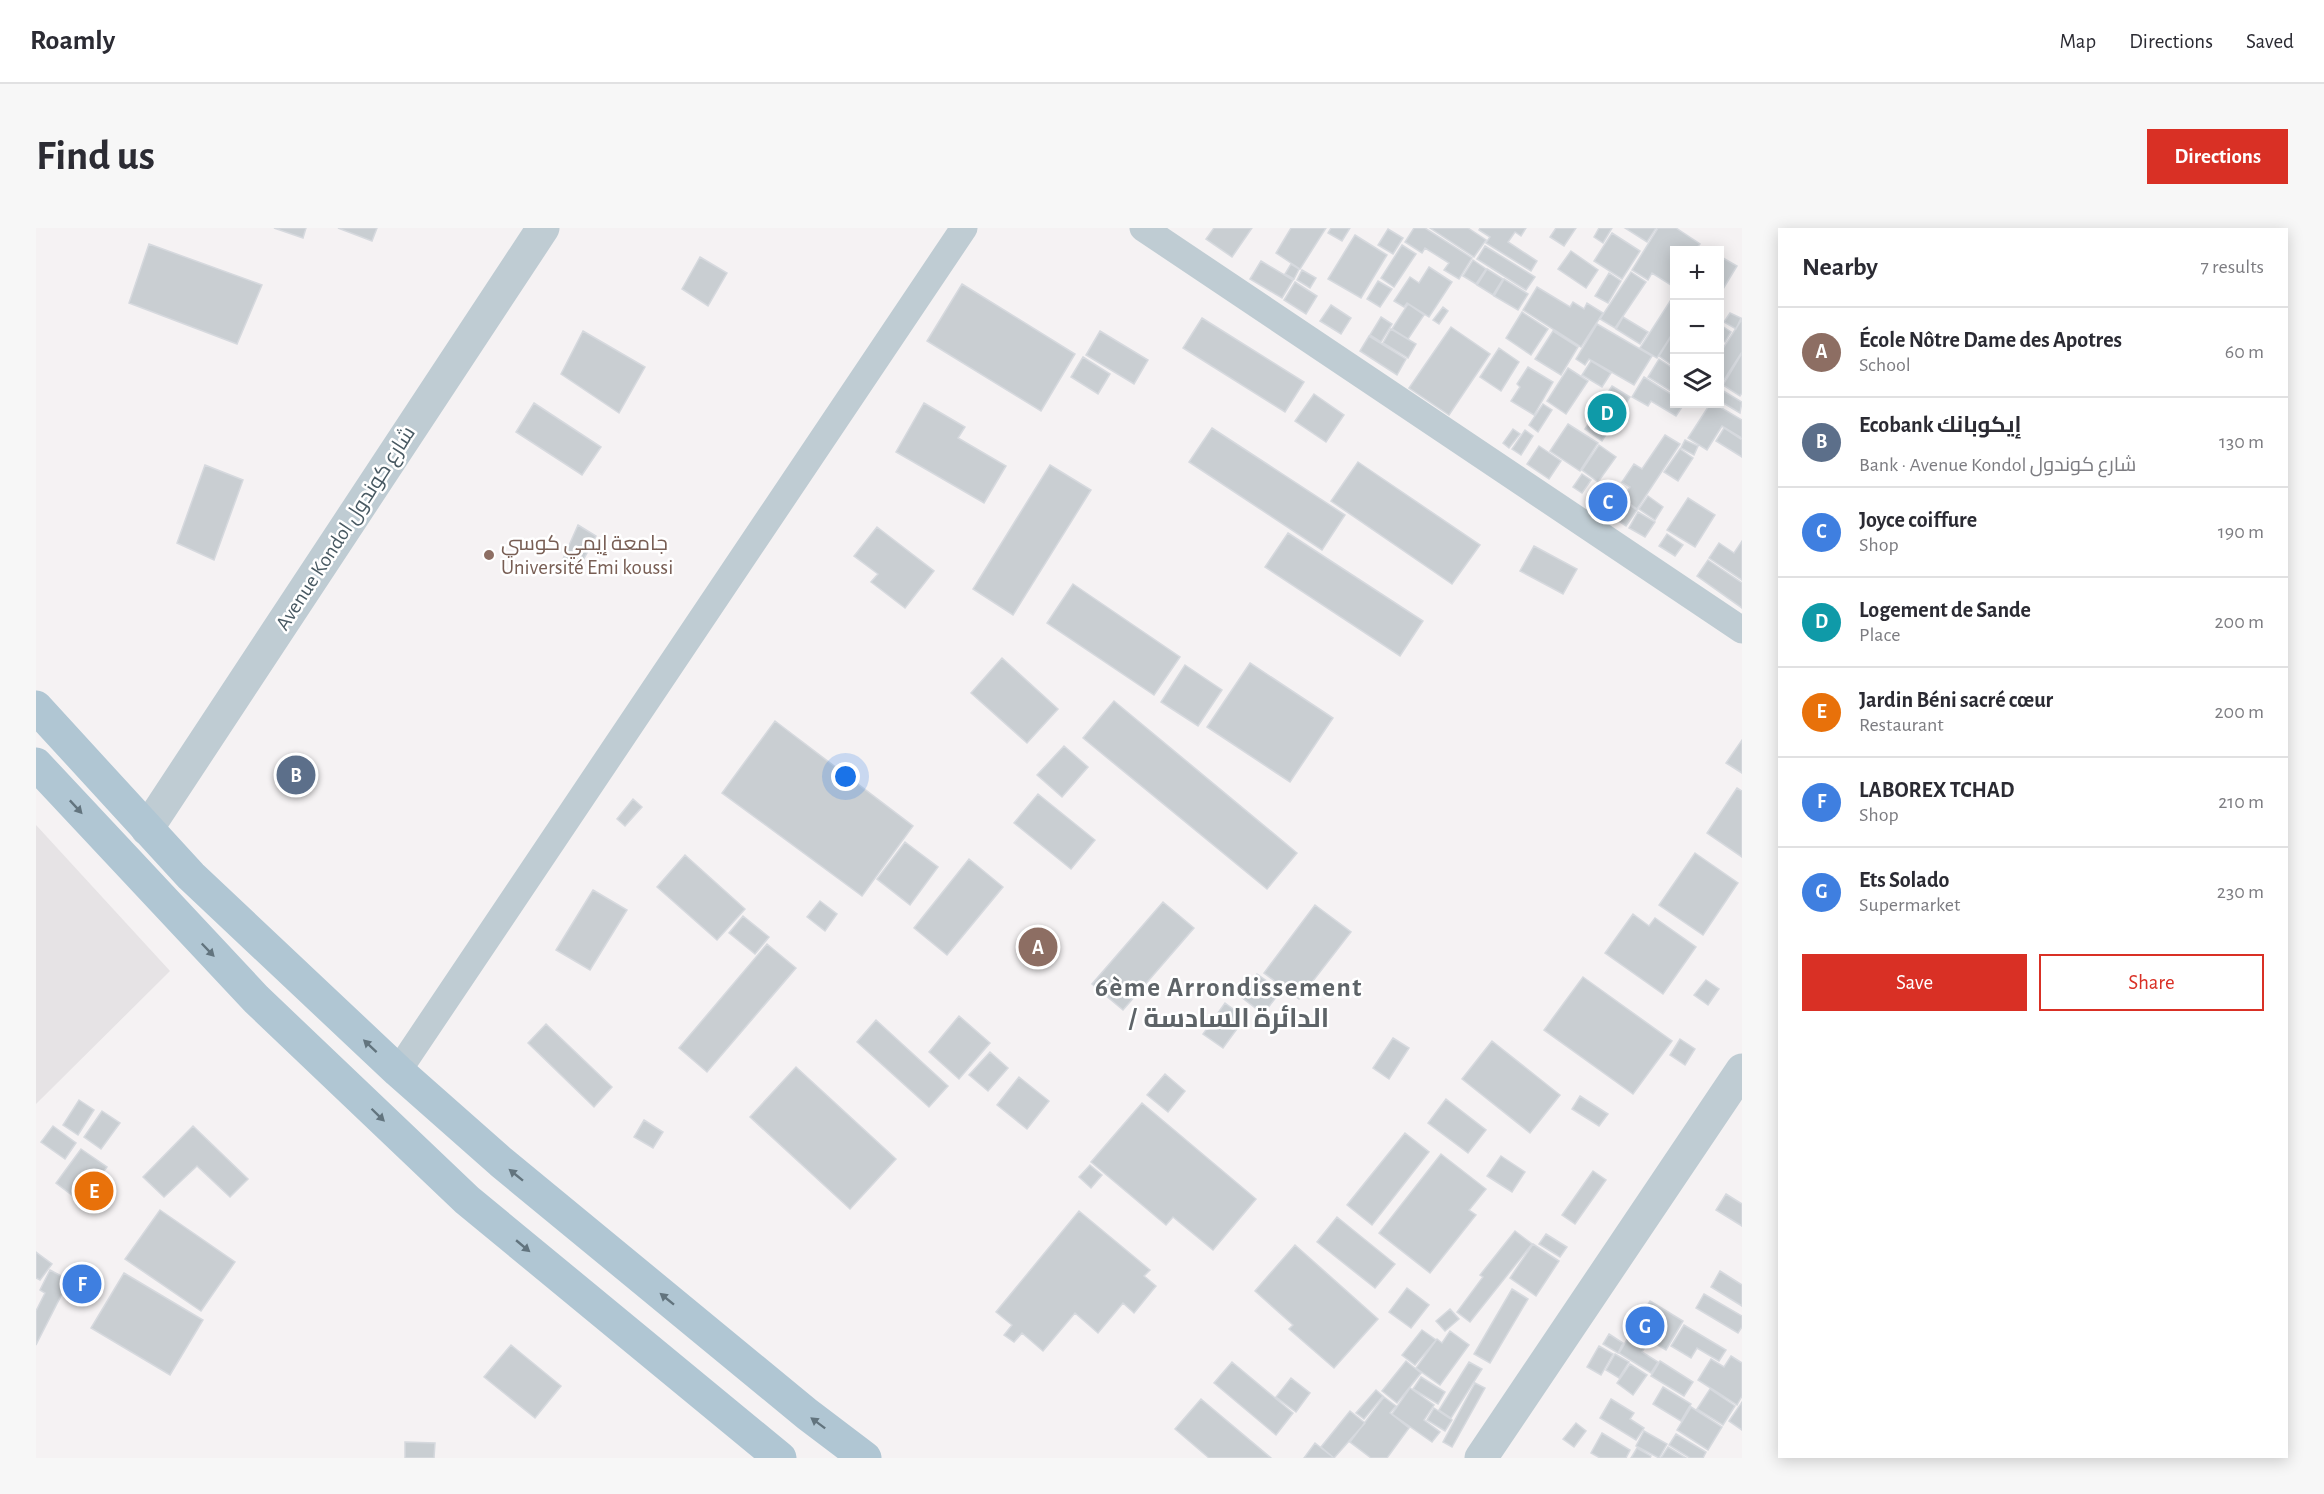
<!DOCTYPE html>
<html lang="en">
<head>
<meta charset="utf-8">
<style>
  :root { --surface:#fff; --page:#f7f7f7; --text:#2b2b33; --muted:#7c7c81; --line:#e1e1e2; --accent:#d93025 }
  body { margin:0; font-family:"Alegreya Sans",Cairo,sans-serif; background:var(--page); color:var(--text) }
  .controls { position:absolute; right:18px; top:18px; display:grid; overflow:hidden; border-radius:0px; box-shadow:0 3px 15px #0003 }
  .controls button { width:54px; height:54px; display:grid; place-items:center; padding:0; border:0; border-bottom:2px solid var(--line); background:var(--surface); color:var(--text); font:30px sans-serif }
  .you { position:absolute; left:810px; top:549px; width:21px; height:21px; margin:-15px; border:4px solid #fff; border-radius:50%; background:#1a73e8; box-shadow:0 0 0 9px #1a73e833 }
  .badge { display:grid; place-items:center; width:39px; height:39px; border-radius:50%; background:var(--accent); color:#fff; font-size:20px; font-weight:700 }
  .pin { position:absolute; translate:-50% -50%; border:3px solid #fff; box-shadow:0 2px 6px #0006 }
  .list { margin:0; padding:0; list-style:none }
  h2 { display:flex; justify-content:space-between; align-items:center; height:78px; margin:0; padding:0 24px; font-size:26px }
  h2 small { font-size:20px; font-weight:400; color:var(--muted) }
  .list li { display:grid; grid-template-columns:39px 1fr auto; gap:18px; align-items:center; box-sizing:border-box; height:90px; padding:0 24px; border-top:2px solid var(--line) }
  .list b { display:block; font-size:22px; white-space:nowrap }
  .list p { margin:0; font-size:20px; white-space:nowrap; color:var(--muted) }
  .list em { font-size:20px; font-style:normal; color:var(--muted) }
  .actions { display:flex; gap:12px; padding:18px 24px }
  .actions a { flex:1; padding:14px 0; border:2px solid var(--accent); border-radius:0px; text-align:center; font-size:21px; color:var(--accent) }
  .actions .main { background:var(--accent); color:#fff }
  .icon { flex:none; width:33px; height:33px; fill:none; stroke:currentColor; stroke-width:2; stroke-linecap:round; stroke-linejoin:round }
  .map { position:relative; flex:none; width:1706px; height:1230px; overflow:hidden; border-radius:0px }
  header { display:flex; align-items:center; gap:36px; box-sizing:border-box; height:84px; padding:0 30px; background:var(--surface); border-bottom:2px solid var(--line) }
  header strong { font-size:28px }
  nav { display:flex; gap:33px; margin-inline-start:auto; font-size:21px }
  .intro { display:flex; align-items:center; justify-content:space-between; box-sizing:border-box; height:144px; padding:0 36px }
  h1 { margin:0; font-size:42px }
  .button { padding:15px 27px; border-radius:0px; background:var(--accent); color:#fff; font-size:21px; font-weight:700 }
  main { display:flex; gap:36px; padding:0 36px }
  aside { flex:1; background:var(--surface); border-radius:0px; box-shadow:0 3px 15px #0003 }
  .map>svg:first-child { display:block }
  .education { fill:#e6e3e5 }
  .building { fill:#c9ced2; stroke:#d6d9de; stroke-width:1.5 }
  .lines { fill:none; stroke-linecap:round; stroke-linejoin:round }
  .minor { stroke:#bfccd3; stroke-width:27 }
  .tertiary { stroke:#bfccd3; stroke-width:33 }
  .primary { stroke:#b0c6d3; stroke-width:33 }
  .oneway { fill:#62747e }
  .education-dot { fill:#8d6e63; stroke:#fff; stroke-width:2 }
  .labels { text-anchor:middle; stroke-width:5; stroke-linejoin:round; paint-order:stroke }
  .street-label { font-size:21px; fill:#485962; stroke:#fff }
  .education-label { font-size:21px; fill:#785e54; stroke:#fff; text-anchor:start }
  .district-label { font-size:27px; font-weight:bold; letter-spacing:1.5px; fill:#5e6468; stroke:#fff }
</style>
</head>
<body>
<header>
<strong>Roamly</strong>
<nav><a>Map</a><a>Directions</a><a>Saved</a></nav>
</header>
<div class="intro"><h1>Find us</h1><a class="button">Directions</a></div>
<main>
<div class="map">
<svg width="1706" height="1230" viewBox="0 0 1706 1230">
  <rect width="100%" height="100%" fill="#f5f2f3"/>
  <path class="education" d="M0,597L134,743L0,876Z"/>
  <path class="building" d="M238,0H270L267,10Z
    M302,0H341L336,13Z
    M1178,0H1216L1196,29L1170,11Z
    M1255,0H1290L1264,41L1240,25Z
    M1295,0H1314L1306,13L1292,5Z
    M1378,0H1389L1436,30L1423,51L1408,42L1413,35L1389,20L1386,25L1369,14Z
    M1394,0H1432L1450,12L1438,29Z
    M1444,0H1490L1485,8L1479,4L1472,14L1501,33L1495,43L1450,15L1454,9L1443,2Z
    M1520,0H1540L1528,18L1514,9Z
    M1563,0H1576L1567,15L1558,9Z
    M1589,0H1620L1611,14Z
    M1622,0H1640L1664,16L1659,22H1638V59L1616,45L1612,52L1596,42Z
    M1352,1L1367,10L1357,26L1342,17Z
    M1576,5L1604,23L1586,51L1558,33Z
    M1319,7L1351,27L1325,70L1292,51Z
    M113,16L226,57L201,116L93,75Z
    M1366,17L1380,26L1358,59L1345,50Z
    M1449,18L1499,49L1490,62L1441,31Z
    M1535,23L1562,42L1550,60L1522,41Z
    M664,29L691,45L672,78L646,61Z
    M1687,30L1701,38L1684,66V36Z
    M1437,32L1450,41L1440,56L1427,48Z
    M1225,33L1257,52L1246,70L1214,51Z
    M1255,36L1263,41L1258,51L1249,46Z
    M1393,39L1416,54L1393,89L1371,75L1368,79L1358,73L1374,49L1383,55Z
    M1451,41L1467,51L1457,67L1441,57Z
    M1266,42L1280,50L1274,60L1261,52Z
    M1595,44L1610,54L1579,100L1564,91Z
    M1573,45L1585,53L1572,75L1559,68Z
    M1468,51L1492,66L1482,82L1458,68Z
    M1342,53L1356,61L1344,79L1331,71Z
    M1259,54L1281,68L1270,86L1248,72Z
    M926,56L1039,126L1005,183L891,113Z
    M1501,59L1534,79L1537,74L1548,81L1551,75L1567,85L1545,119L1487,82Z
    M1638,67V103L1621,130L1604,120Z
    M1372,76L1388,87L1372,111L1356,101Z
    M1295,77L1315,90L1305,106L1284,93Z
    M1407,79L1412,83L1403,96L1397,92Z
    M1486,84L1512,101L1495,127L1470,110Z
    M1694,85L1705,90L1700,101L1688,94Z
    M1345,89L1356,96L1345,114L1334,107Z
    M1587,89L1612,104L1604,116L1580,101Z
    M1166,90L1268,154L1249,184L1147,120Z
    M1706,91V124L1684,158V125Z
    M1561,96L1616,128L1598,157L1553,131L1549,137L1540,131Z
    M1686,98L1695,104L1689,114L1684,110V103Z
    M1415,99L1454,126L1413,187L1373,160Z
    M1355,101L1380,116L1372,130L1347,115Z
    M547,103L609,139L583,185L525,146Z
    M1064,103L1112,132L1098,156L1050,127Z
    M1517,103L1542,119L1525,147L1499,131Z
    M1638,104V134L1636,137L1623,128Z
    M1333,108L1370,131L1361,147L1324,123Z
    M1463,120L1483,134L1465,163L1444,149Z
    M1706,125V165L1704,168L1687,157Z
    M1047,129L1074,146L1062,166L1035,149Z
    M1623,131L1638,141V165L1612,149Z
    M1555,133L1575,145L1566,159L1546,147Z
    M1492,139L1517,154L1498,187L1475,173L1484,159L1481,156Z
    M1532,140L1552,153L1530,186L1511,173Z
    M1608,149L1638,168V176H1648L1640,188L1615,173L1612,178L1596,169Z
    M1576,158L1594,169L1566,213L1549,201Z
    M1684,161L1706,174L1704,185L1684,173Z
    M1278,166L1308,187L1290,214L1259,193Z
    M498,175L565,219L546,247L480,204Z
    M888,175L929,199L922,210L970,238L948,275L860,224Z
    M1507,176L1516,182L1502,204L1493,197Z
    M1674,176H1679L1706,192V210L1686,198L1671,222L1652,210Z
    M1532,196L1562,215L1544,243L1514,223Z
    M1176,200L1309,287L1286,322L1153,234Z
    M1688,200L1706,212V229L1680,213Z
    M1477,201L1484,206L1473,220L1467,215Z
    M1489,202L1497,208L1485,227L1476,221Z
    M1629,207L1644,216L1601,281L1587,271L1594,259L1586,254L1598,236L1606,241Z
    M1649,212L1662,218L1658,227L1645,220Z
    M1563,217L1580,229L1562,254L1546,242Z
    M1503,218L1525,233L1513,251L1491,236Z
    M1644,221L1657,230L1642,253L1628,244Z
    M1322,234L1444,317L1416,356L1295,273Z
    M169,237L207,252L178,332L141,315Z
    M1014,237L1055,262L977,387L937,361Z
    M1546,246L1555,252L1546,265L1537,259Z
    M1572,263L1601,282L1590,298L1561,279Z
    M1612,268L1627,279L1619,292L1603,281Z
    M1652,270L1679,287L1659,319L1631,302Z
    M1602,284L1619,294L1609,309L1593,300Z
    M542,297L560,308L543,340L527,331Z
    M841,299L898,343L869,380L835,354L842,346L818,328Z
    M1252,305L1387,393L1364,428L1229,339Z
    M1631,306L1647,317L1639,328L1623,318Z
    M1706,313V352L1673,330L1683,315L1698,325Z
    M1498,318L1541,341L1527,366L1484,343Z
    M1672,332L1706,355V380L1661,348Z
    M1037,356L1144,429L1118,467L1011,395Z
    M966,430L1022,481L991,515L935,465Z
    M1214,435L1297,490L1254,554L1171,499Z
    M1149,437L1186,462L1162,498L1125,474Z
    M1078,473L1261,625L1231,661L1047,510Z
    M739,493L877,598L826,668L686,565Z
    M1706,512V545L1690,535Z
    M1028,518L1052,539L1026,569L1001,547Z
    M1701,560L1706,563V629L1671,605Z
    M1002,566L1059,612L1035,641L978,595Z
    M597,571L606,579L589,598L581,591Z
    M869,614L902,639L874,677L841,651Z
    M1659,625L1702,655L1667,707L1623,677Z
    M649,627L709,681L681,712L621,659Z
    M933,631L967,659L911,727L878,700Z
    M557,662L591,682L554,742L520,722Z
    M784,673L801,686L789,703L771,689Z
    M1127,674L1158,700L1087,782L1056,756Z
    M1279,677L1315,704L1263,771L1228,745Z
    M1597,686L1613,698L1619,690L1660,719L1627,766L1569,725Z
    M707,688L733,709L719,726L693,705Z
    M731,716L760,740L671,844L643,820Z
    M1221,746L1245,763L1227,786L1204,768Z
    M1547,749L1636,813L1597,866L1508,802Z
    M1670,752L1683,761L1672,777L1658,767Z
    M1189,775L1209,790L1187,820L1167,806Z
    M923,788L954,815L923,851L893,824Z
    M840,792L912,858L893,879L821,814Z
    M510,796L576,859L558,879L492,815Z
    M1357,810L1373,820L1353,851L1337,840Z
    M1644,811L1659,821L1649,837L1634,827Z
    M1456,813L1524,867L1494,905L1426,851Z
    M954,824L972,840L952,863L933,847Z
    M760,839L860,931L814,981L714,889Z
    M1129,846L1149,863L1132,884L1111,867Z
    M983,849L1013,873L991,901L961,877Z
    M1544,868L1572,886L1563,898L1536,881Z
    M1410,871L1450,902L1432,925L1392,895Z
    M43,872L58,882L42,907L27,897Z
    M1106,875L1220,971L1177,1022L1137,989L1130,997L1055,934Z
    M66,883L84,895L65,921L48,909Z
    M608,892L627,904L617,920L598,909Z
    M17,898L40,915L29,931L5,914Z
    M157,898L212,951L194,969L161,938L128,969L107,949Z
    M1369,905L1393,924L1336,997L1311,977Z
    M45,921L71,939L45,974L20,955Z
    M1405,926L1450,961L1433,982L1440,987L1394,1045L1343,1005Z
    M1465,928L1489,944L1476,964L1451,948Z
    M1054,937L1066,947L1055,960L1043,949Z
    M1557,943L1570,952L1539,996L1526,987Z
    M1690,966L1706,976V998L1680,982Z
    M124,982L199,1034L165,1083L89,1031Z
    M1043,983L1114,1042L1108,1048L1120,1058L1098,1085L1087,1075L1062,1105L1039,1085L1007,1123L986,1105L978,1114L968,1107L976,1097L960,1084Z
    M1301,989L1359,1036L1339,1060L1281,1014Z
    M1479,1003L1496,1016L1434,1094L1421,1084L1447,1049L1444,1047Z
    M1510,1006L1531,1019L1524,1029L1503,1016Z
    M1497,1016L1523,1033L1500,1068L1474,1050Z
    M1259,1017L1342,1091L1298,1140L1253,1101L1257,1097L1219,1063Z
    M0,1024L16,1036L4,1052L0,1050Z
    M14,1042L33,1052L0,1117V1083L9,1065L4,1062Z
    M1684,1043L1706,1057V1078L1675,1059Z
    M88,1045L167,1092L134,1147L55,1100Z
    M1371,1060L1393,1077L1375,1100L1353,1084Z
    M1476,1061L1492,1071L1454,1135L1438,1126Z
    M1668,1066L1706,1088V1099L1702,1105L1660,1080Z
    M1614,1073L1647,1093L1630,1122L1613,1112L1606,1124L1622,1134L1615,1145L1583,1125Z
    M1414,1081L1423,1091L1409,1103L1400,1093Z
    M1648,1097L1690,1122L1683,1133L1661,1120L1655,1130L1635,1118Z
    M1386,1102L1400,1112L1379,1137L1366,1127Z
    M1414,1103L1433,1117L1404,1157L1380,1140L1401,1111L1406,1115Z
    M1573,1106L1587,1115L1582,1125L1567,1116Z
    M475,1117L525,1158L499,1190L448,1149Z
    M1563,1118L1577,1126L1565,1147L1551,1139Z
    M1579,1126L1593,1134L1583,1150L1570,1142Z
    M1695,1128L1706,1135V1168L1701,1177L1662,1152L1675,1131L1688,1139Z
    M1370,1133L1385,1145L1361,1175L1346,1163Z
    M1624,1133L1657,1154L1648,1168L1615,1148Z
    M1196,1134L1257,1185L1240,1207L1178,1155Z
    M1433,1134L1446,1141L1415,1190L1403,1182Z
    M1594,1136L1611,1147L1597,1167L1581,1155Z
    M1385,1149L1409,1164L1402,1176L1377,1161Z
    M1255,1150L1274,1165L1260,1184L1240,1169Z
    M1439,1155L1449,1160L1416,1219L1407,1214Z
    M1627,1159L1655,1176L1645,1193L1617,1176Z
    M1374,1160L1398,1177L1388,1192L1404,1204L1396,1214L1356,1186Z
    M1674,1161L1699,1178L1687,1197L1661,1181Z
    M1340,1162L1347,1168L1328,1191L1320,1185Z
    M1348,1169L1360,1178L1354,1185L1373,1200L1351,1230H1335L1314,1214Z
    M1165,1171L1235,1230H1173L1139,1201Z
    M1575,1171L1598,1185L1594,1191L1608,1200L1600,1212L1564,1190Z
    M1706,1174V1202L1693,1193Z
    M1655,1179L1686,1199L1672,1222L1641,1202Z
    M1398,1180L1416,1192L1409,1203L1391,1192Z
    M1314,1183L1329,1195L1298,1230L1285,1219Z
    M1540,1195L1550,1203L1538,1219L1527,1211Z
    M1608,1203L1631,1216L1623,1230L1600,1218Z
    M1566,1205L1594,1222L1590,1230H1564L1555,1225Z
    M1640,1206L1670,1224L1667,1230H1654L1633,1217Z
    M369,1214L399,1215L398,1230H369Z
    M1279,1215L1298,1230H1268Z
    M1632,1219L1650,1230H1625Z
    M1601,1220L1615,1228L1614,1230H1595Z"/>
  <g class="lines">
    <path class="minor" d="M1107,0L1706,402
      M362,843L928,0"/>
    <path class="tertiary" d="M111,601L507,0
      M1445,1230L1706,842"/>
    <path class="primary" d="M0,479L155,648L362,843L465,934L771,1186L829,1230
      M0,536L220,771L431,972L744,1230"/>
  </g>
  <defs><path id="oneway-solid" d="M-6-.8H1V-3.2L6.5 0L1 3.2V.8H-6Z" transform="scale(1.5)"/></defs>
  <g class="oneway">
    <use href="#oneway-solid" transform="translate(40 579) rotate(47)"/>
    <use href="#oneway-solid" transform="translate(172 722) rotate(46)"/>
    <use href="#oneway-solid" transform="translate(334 818) rotate(-137)"/>
    <use href="#oneway-solid" transform="translate(342 887) rotate(44)"/>
    <use href="#oneway-solid" transform="translate(480 947) rotate(-141)"/>
    <use href="#oneway-solid" transform="translate(487 1018) rotate(40)"/>
    <use href="#oneway-solid" transform="translate(631 1071) rotate(-141)"/>
    <use href="#oneway-solid" transform="translate(782 1195) rotate(-143)"/>
  </g>
  <circle class="education-dot" cx="453" cy="327" r="6"/>
  <g class="labels">
    <g class="street-label">
      <text transform="translate(309 300) rotate(-57)" y="7">Avenue Kondol شارع كوندول</text>
    </g>
    <g class="education-label">
      <text x="465" y="322">جامعة إيمي كوسي<tspan x="465" dy="24">Université Emi koussi</tspan></text>
    </g>
    <g class="district-label">
      <text x="1193" y="768">6ème Arrondissement<tspan x="1193" dy="31">/ الدائرة السادسة</tspan></text>
    </g>
  </g>
</svg>
<div class="controls">
<button>+</button>
<button>−</button>
<button><svg class="icon" aria-label="layers" viewBox="0 0 24 24"><path d="M12 4l9 5-9 5-9-5zM3 14l9 5 9-5"/></svg></button>
</div>
<div class="you"></div>
<div class="pin badge" style="left:1002px;top:719px;background:#8d6e63">A</div>
<div class="pin badge" style="left:260px;top:547px;background:#5c6f8a">B</div>
<div class="pin badge" style="left:1572px;top:274px;background:#3f7fe0">C</div>
<div class="pin badge" style="left:1571px;top:185px;background:#0f9aa8">D</div>
<div class="pin badge" style="left:58px;top:963px;background:#e8710a">E</div>
<div class="pin badge" style="left:46px;top:1056px;background:#3f7fe0">F</div>
<div class="pin badge" style="left:1609px;top:1098px;background:#3f7fe0">G</div>
</div>
<aside>
<h2>Nearby<small>7 results</small></h2>
<ul class="list">
<li><span class="badge" style="background:#8d6e63">A</span><div><b>École Nôtre Dame des Apotres</b><p>School</p></div><em>60 m</em></li>
<li><span class="badge" style="background:#5c6f8a">B</span><div><b>Ecobank إيكوبانك</b><p>Bank · Avenue Kondol شارع كوندول</p></div><em>130 m</em></li>
<li><span class="badge" style="background:#3f7fe0">C</span><div><b>Joyce coiffure</b><p>Shop</p></div><em>190 m</em></li>
<li><span class="badge" style="background:#0f9aa8">D</span><div><b>Logement de Sande</b><p>Place</p></div><em>200 m</em></li>
<li><span class="badge" style="background:#e8710a">E</span><div><b>Jardin Béni sacré cœur</b><p>Restaurant</p></div><em>200 m</em></li>
<li><span class="badge" style="background:#3f7fe0">F</span><div><b>LABOREX TCHAD</b><p>Shop</p></div><em>210 m</em></li>
<li><span class="badge" style="background:#3f7fe0">G</span><div><b>Ets Solado</b><p>Supermarket</p></div><em>230 m</em></li>
</ul>
<div class="actions"><a class="main">Save</a><a>Share</a></div>
</aside>
</main>
</body>
</html>
